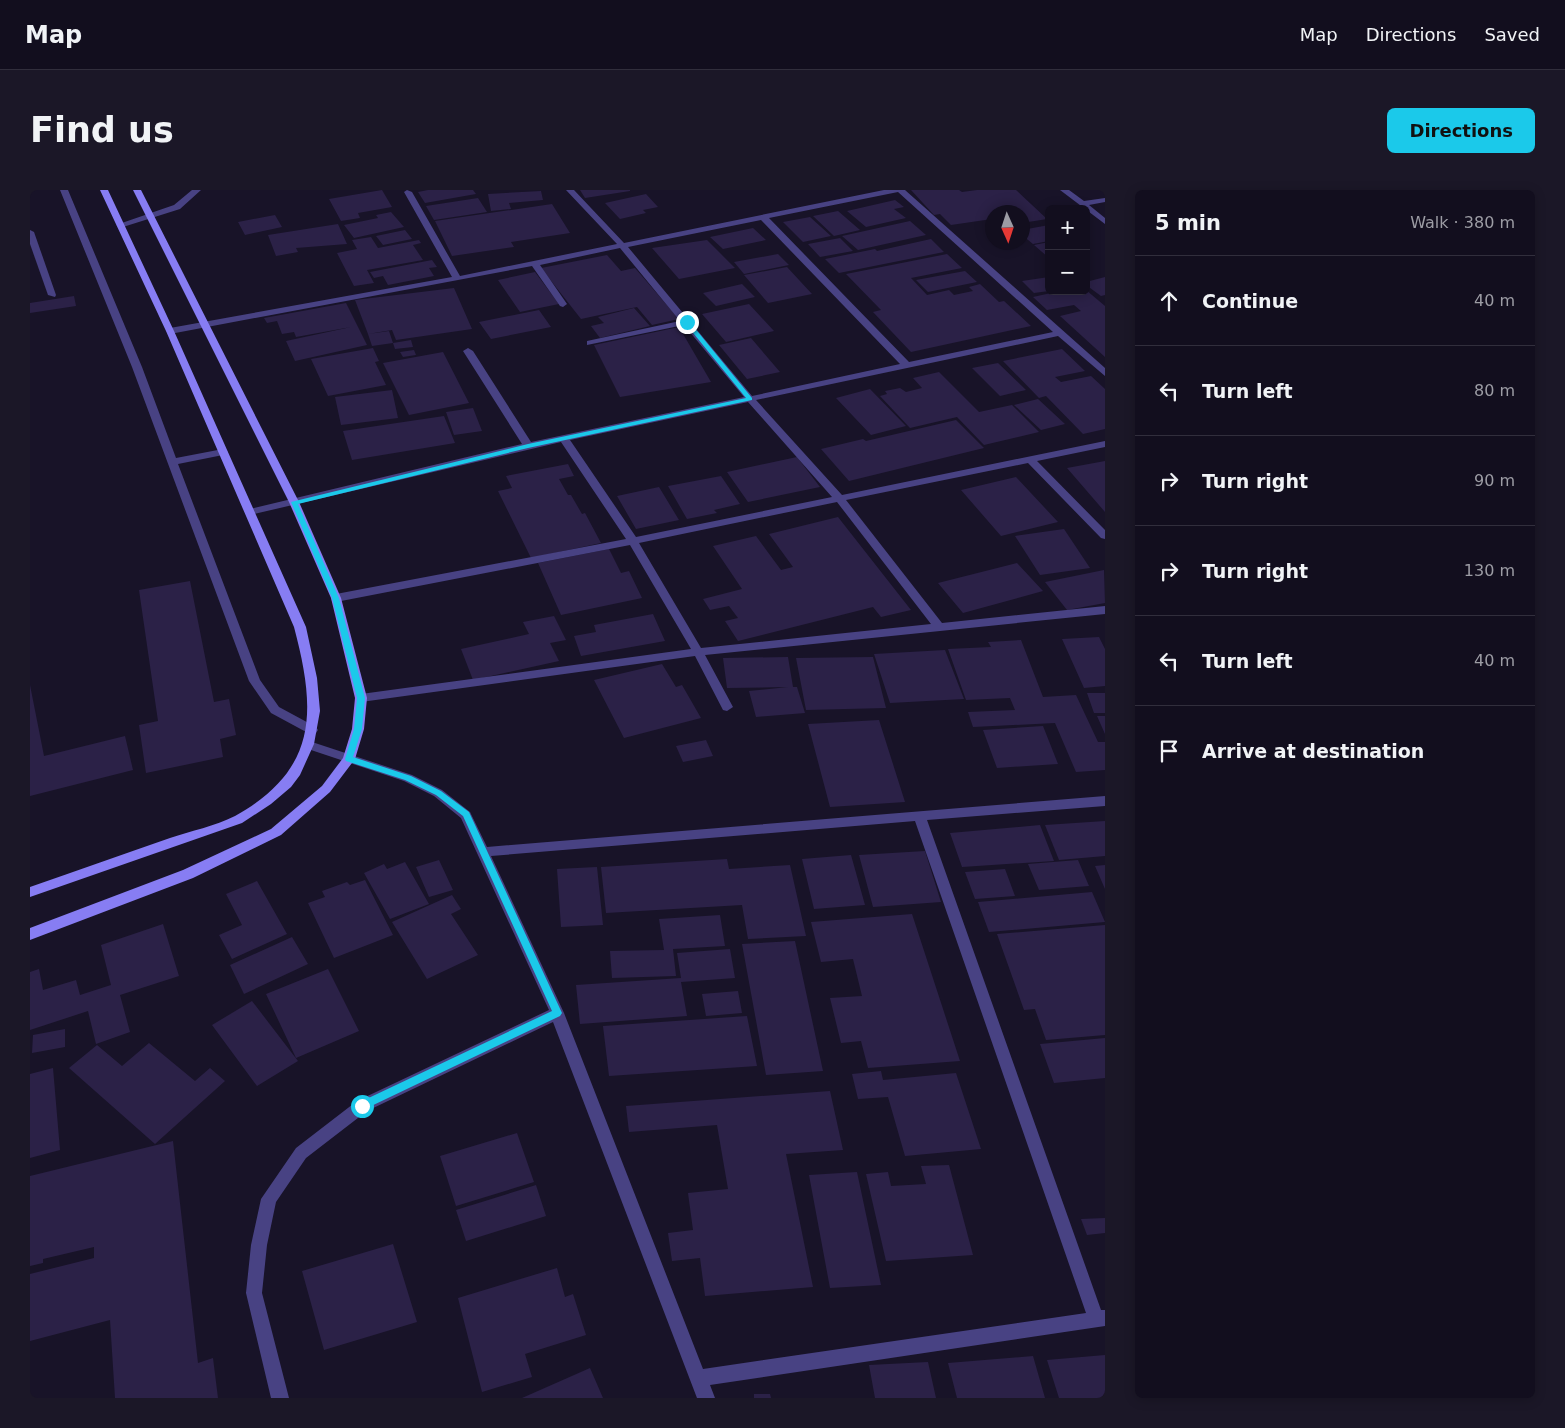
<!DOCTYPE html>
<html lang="en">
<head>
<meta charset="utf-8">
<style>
  :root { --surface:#120e1e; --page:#1b1727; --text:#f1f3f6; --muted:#9c9ca4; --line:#312e3c; --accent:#1bc9ea }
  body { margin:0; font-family:"DejaVu Sans",sans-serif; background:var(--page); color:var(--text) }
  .controls { position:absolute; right:15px; top:15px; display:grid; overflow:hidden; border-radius:8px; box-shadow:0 2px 12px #0003 }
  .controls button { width:45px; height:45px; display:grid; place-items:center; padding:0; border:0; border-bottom:1px solid var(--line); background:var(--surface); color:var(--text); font:25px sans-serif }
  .compass { position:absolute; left:955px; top:15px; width:45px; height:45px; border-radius:50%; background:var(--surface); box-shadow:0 2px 12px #0003; rotate:177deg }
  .stop { position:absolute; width:15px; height:15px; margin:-11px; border:4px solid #1bc9ea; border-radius:50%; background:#fff }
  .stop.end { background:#1bc9ea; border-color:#fff; box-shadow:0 1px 5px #0008 }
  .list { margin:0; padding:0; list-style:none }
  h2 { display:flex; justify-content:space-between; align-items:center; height:65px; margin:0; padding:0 20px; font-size:21px }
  h2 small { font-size:16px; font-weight:400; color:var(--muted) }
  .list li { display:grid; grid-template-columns:32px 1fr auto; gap:15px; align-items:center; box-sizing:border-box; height:90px; padding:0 20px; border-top:1px solid var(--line) }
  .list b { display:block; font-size:19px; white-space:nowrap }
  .list em { font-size:16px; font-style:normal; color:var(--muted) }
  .icon { flex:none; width:28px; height:28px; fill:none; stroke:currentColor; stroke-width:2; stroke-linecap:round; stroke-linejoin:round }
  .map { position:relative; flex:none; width:1075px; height:1208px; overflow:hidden; border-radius:8px }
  header { display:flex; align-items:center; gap:30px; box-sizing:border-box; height:70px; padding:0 25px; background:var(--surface); border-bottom:1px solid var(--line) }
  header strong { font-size:24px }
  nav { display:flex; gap:28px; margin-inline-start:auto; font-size:18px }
  .intro { display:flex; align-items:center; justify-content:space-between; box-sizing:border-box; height:120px; padding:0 30px }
  h1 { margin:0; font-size:35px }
  .button { padding:12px 22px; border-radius:8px; background:var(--accent); color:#111; font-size:18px; font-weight:700 }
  main { display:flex; gap:30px; padding:0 30px }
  aside { flex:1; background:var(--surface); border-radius:8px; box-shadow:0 2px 12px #0003 }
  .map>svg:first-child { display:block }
  .building { fill:#2b2147 }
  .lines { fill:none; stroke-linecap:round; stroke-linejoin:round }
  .lane { fill:#484283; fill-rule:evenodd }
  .street { fill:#484283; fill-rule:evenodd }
  .secondary { fill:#877df3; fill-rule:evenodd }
  .route { fill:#1bc9ea }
</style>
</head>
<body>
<header>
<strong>Map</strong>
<nav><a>Map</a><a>Directions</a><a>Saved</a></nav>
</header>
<div class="intro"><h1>Find us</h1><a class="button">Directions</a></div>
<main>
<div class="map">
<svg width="1075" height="1208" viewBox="0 0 1075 1208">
  <rect width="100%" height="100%" fill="#181328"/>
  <path class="building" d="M352,0L362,17L328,23L330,28L311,31L299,9Z
    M398,0H443L446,4L395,13L388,2Z
    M550,0H600V1L555,8Z
    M881,0H929L932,2L947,0H986L1017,29L992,33V22H962V29L921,35L910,24L904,25Z
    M511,1L513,10L479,13L481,19L461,21L458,4Z
    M616,4L628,17L613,20L616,23L590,29L575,13Z
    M448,8L457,22L404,30L396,16Z
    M865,10L874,17L864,19L876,28L836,37L817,21Z
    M522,14L540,43L481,52L484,57L422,66L405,31Z
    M808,21L830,40L804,46L783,26Z
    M361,22L374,37L324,48L314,35L348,28L346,25Z
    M245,25L252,37L215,45L208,32Z
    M780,27L801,46L773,52L753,32Z
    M880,31L896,45L828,60L812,46Z
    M308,34L317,54L266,58L268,62L246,66L238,45Z
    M1019,35V51L1003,54L992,45V40Z
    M723,38L736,50L693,59L680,47Z
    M375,40L382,49L353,55L346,46Z
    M341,47L348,58L389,50L391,53L383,55L393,70L337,80L344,93L324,96L307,63L327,59L322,50Z
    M810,48L823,61L790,67L778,54Z
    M901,49L914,62L809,83L795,69L845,59L847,61Z
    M677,50L705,78L649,89L622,58Z
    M1019,52V68L1004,55Z
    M748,64L759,75L714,84L704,72Z
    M917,64L932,78L881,88L897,105L919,100L924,105L943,101L939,97L950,94L969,112L974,111L1001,136L881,162L843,122L851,120L816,84Z
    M577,65L591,81L605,78L649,129L622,135L607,117L551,129L511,78Z
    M402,70L407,77L399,78L404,86L358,95L353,86L344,88L340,82Z
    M757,77L782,104L738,113L714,85Z
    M935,81L947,92L898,102L886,90Z
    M505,82L529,114L490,122L468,90Z
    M1019,87V101L1004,103L992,91Z
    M1075,87V105L1071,106L1056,95V92Z
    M712,94L725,107L686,116L673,103Z
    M424,98L442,139L366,150L362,140L338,144L325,110Z
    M1056,100L1075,116V167L1030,126L1051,121L1044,115L1017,120L1003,107L1030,101H1056Z
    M44,106L46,116L0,123V113Z
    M316,113L337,155L265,171L256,151L321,137L266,147L264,142L252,144L247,131L237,133L234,128Z
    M719,114L744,141L696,152L672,124Z
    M604,118L620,136L570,148L561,136L574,133L568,127Z
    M509,120L521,137L461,149L449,132Z
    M649,137L681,192L590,207L564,155Z
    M359,141L363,153L342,156L338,144Z
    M721,148L750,182L717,189L689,155Z
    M381,150L383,157L365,159L363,153Z
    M343,158L349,171L345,172L356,195L298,206L281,169Z
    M1032,159L1055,181L1025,187L1031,192L1061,186L1075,199V239L1053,244L1016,206L1009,208L973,171Z
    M384,160L386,165L373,167L370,162Z
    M413,162L439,213L379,225L353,173Z
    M968,173L996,200L970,206L942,178Z
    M909,182L949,222L982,215L1009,242L954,255L927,227L880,238L850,206L857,204L855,201L870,198L876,202L892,198L883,188Z
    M840,199L876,236L841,245L806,208Z
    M362,200L368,228L311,235L305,207Z
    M1008,209L1035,234L1011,240L984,215Z
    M443,218L452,241L424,245L416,222Z
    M414,226L425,253L322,270L313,241Z
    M926,230L954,258L819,291L791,259L833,249L836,251Z
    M767,267L790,297L718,312L697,282Z
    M1075,271V322L1037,278Z
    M538,274L544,286L529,289L538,305H541L552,324L555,323L571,353L501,368L468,301L482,298L476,286Z
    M691,286L710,314L684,320L687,323L657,329L638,296Z
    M986,287L1028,332L971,346L931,300Z
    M629,297L649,330L606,339L587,306Z
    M808,327L881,420L851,427L843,417L708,451L695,431L708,428L699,416L680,420L673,409L712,399L683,356L726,346L751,380L763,377L739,344Z
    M1034,339L1060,378L1010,385L985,346Z
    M579,359L591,383L599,381L612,408L531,425L508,373Z
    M987,373L1013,401L933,423L908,393Z
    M1074,380L1075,413L1037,420L1015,392Z
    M160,391L184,512L199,509L206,545L190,549L193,567L116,583L109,535L128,531L109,400Z
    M623,424L635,451L551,466L544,446L566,442L564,435Z
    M524,426L536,450L520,453L529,471L443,490L431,459L499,444L493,432Z
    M1069,447L1075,459V496L1054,498L1032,449Z
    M991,450L1013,507L1046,505L1068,552H1075V580L1046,582L1025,533L943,537L938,522L985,520L980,508L936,510L918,459L961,457L958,452Z
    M915,460L934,509L860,513L844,464Z
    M758,467L763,497H767L775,523L726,527L719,501L758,497L697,498L693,468Z
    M843,467L856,518L776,520L766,468Z
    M632,474L646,497L652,495L671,528L594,548L564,490Z
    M0,495L14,566L95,546L103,580L0,606Z
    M1057,503H1075V523H1064Z
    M1067,526H1075V544Z
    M849,530L875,612L800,617L778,534Z
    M1013,536L1028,574L967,578L953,540Z
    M676,550L683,566L653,572L646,556Z
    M1075,631V666L1029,670L1015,635Z
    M1010,635L1024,671L932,677L920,643Z
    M895,661L911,712L843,717L829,665Z
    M821,665L835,715L784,719L772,669Z
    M697,669L699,679L760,675L776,746L718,749L712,715L576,723L571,677Z
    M409,670L423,700L399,707L386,677Z
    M1048,670L1059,696L1009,700L998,674Z
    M375,672L399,714L360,729L334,683L354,674L357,679Z
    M1075,675V699L1065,676Z
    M567,677L573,735L531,737L527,679Z
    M975,679L985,706L945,709L935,682Z
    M335,690L363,745L304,768L278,713L295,707L292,701L317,692L320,695Z
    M227,691L257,744L202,769L189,745L212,735L196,704Z
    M1062,702L1075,732L959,742L948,712Z
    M422,705L431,719L421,724L448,765L397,789L362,732Z
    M882,724L930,871L838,878L831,851L811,853L800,808L832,806L823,769L791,772L781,732Z
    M690,725L695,756L643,759L646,786L582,788L580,761L634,760L629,729Z
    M133,734L149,786L90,805L100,842L66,854L58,821L0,840V782L9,779L13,800L46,790L50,805L81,795L71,755Z
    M1075,735V845L1016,850L1005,819L994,820L967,744Z
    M262,747L278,774L214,804L200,775Z
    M765,751L793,881L736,885L712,754Z
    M700,759L705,788L651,792L657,826L550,834L546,795L651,788L647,763Z
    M298,779L329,841L266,868L236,804Z
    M708,801L712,823L676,826L672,804Z
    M222,811L268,871L227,896L182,835Z
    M717,826L727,876L579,886L573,836Z
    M35,839V857L2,863L3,845Z
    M1075,848V888L1024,893L1010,854Z
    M119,853L165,891L180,878L195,891L125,954L39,878L67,855L92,876Z
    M23,878L30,960L0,968V884Z
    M851,881L853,890L926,883L951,959L875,966L858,907L828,909L822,884Z
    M800,901L813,960L756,964L783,1097L675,1106L670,1068L642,1071L638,1043L663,1040L658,1003L698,999L687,935L599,942L596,916Z
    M487,943L504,992L426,1016L410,966Z
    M143,951L168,1173L183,1168L188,1208H85L80,1130L0,1151V1084L64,1068V1057L13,1069V1073L0,1076V986Z
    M919,975L943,1065L856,1071L836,984L858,982L861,996L896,994L891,976Z
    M827,982L851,1095L800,1098L779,985Z
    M506,995L516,1026L436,1051L426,1020Z
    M1075,1028V1043L1057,1045L1051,1029Z
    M363,1054L387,1132L294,1160L272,1081Z
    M527,1078L535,1107L543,1104L556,1145L495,1164L502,1187L452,1202L428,1108Z
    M1075,1165V1208H1029L1017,1170Z
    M1003,1166L1015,1208H927L918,1173Z
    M898,1172L906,1208H845L839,1175Z
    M560,1178L573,1208H492Z
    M724,1204H740L741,1208H724Z"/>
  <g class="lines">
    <path class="lane" d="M0,40L4,42L26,105L25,107L18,105L0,54Z"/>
    <path class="street" d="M30,0H38L112,177L146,268L193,259L198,262L193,265L148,274L230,490L249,517L286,537L288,540L286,543H278L241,523L219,491L102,177Z
      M162,0H171L150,19L93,37L86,35L144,15Z
      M377,0L382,2L430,86L587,54L536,0H544L594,53L854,0H875L1075,178V186L1028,146L726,210L812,305L1075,251V257L1007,271L1075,340V349L1071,348L998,273L816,310L912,433L1075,416V424L675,465L703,517L697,521L693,520L665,466L331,512L327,511L325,508L331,504L661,459L600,355L306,412L302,411L301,408L302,405L306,404L596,349L531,252L220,325L216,324L215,322L216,320L492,254L433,161L438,158L443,161L501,252L714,207L654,135L557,155V151L650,131L590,58L510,75L537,114L533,117L530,116L502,76L140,144L136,141L140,138L422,87L374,2ZM868,2L1023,142L879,172L739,28ZM731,30L870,174L722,206L598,57ZM718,212L802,307L606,347L540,250ZM807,312L901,434L671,458L609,353Z
      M1030,0H1039L1054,11L1075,8V12L1059,15L1075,28V34Z
      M279,551L382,585L412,600L440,622L457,657L1075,606V616L897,630L1071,1120H1075V1136L680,1195L685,1208H667L523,832L337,921L276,968L246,1012L237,1055L232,1103L259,1208H241L216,1103L221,1055L231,1009L266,958L327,911L519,820L431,628L404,606L374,591L275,558L273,555L275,552ZM885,631L1056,1123L673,1179L534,823L461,666Z"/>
    <path class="secondary" d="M70,0H78L144,141L276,437L287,488L290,521L284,554L270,585L261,597L241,614L212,633L0,707V697C47,681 93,664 140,648C161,641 185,636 205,626C289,579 286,520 264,437L136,141Z
      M103,0H111L269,312L311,408L337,508L334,539L325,569L300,602L251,645L163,688L0,750V738L153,680L241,639L292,596L313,568L322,539L325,508L301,408L259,312Z"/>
  </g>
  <path class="route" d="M655,131H659L722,208V210L498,258L268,314L309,408L335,508L332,539L323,567L381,586L411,601L439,622L532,823L530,826L335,919H328V913L522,821L433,626L406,605L375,590L316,571L315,569L324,539L327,508L302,408L261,312L498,254L716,208L655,133Z"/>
</svg>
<div class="controls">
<button>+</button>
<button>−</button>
</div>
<svg class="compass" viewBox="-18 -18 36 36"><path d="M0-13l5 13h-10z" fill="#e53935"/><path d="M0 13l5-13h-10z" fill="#9c9ca4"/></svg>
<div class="stop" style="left:332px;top:916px"></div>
<div class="stop end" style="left:657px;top:132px"></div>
</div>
<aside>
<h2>5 min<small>Walk · 380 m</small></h2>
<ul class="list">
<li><svg class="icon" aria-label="ahead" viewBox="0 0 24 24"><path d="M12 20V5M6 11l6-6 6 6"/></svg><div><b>Continue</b></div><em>40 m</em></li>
<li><svg class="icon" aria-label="left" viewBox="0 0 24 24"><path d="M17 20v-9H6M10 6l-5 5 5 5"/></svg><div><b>Turn left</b></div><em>80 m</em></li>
<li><svg class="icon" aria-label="right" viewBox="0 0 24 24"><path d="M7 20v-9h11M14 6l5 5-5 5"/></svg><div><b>Turn right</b></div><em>90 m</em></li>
<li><svg class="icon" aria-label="right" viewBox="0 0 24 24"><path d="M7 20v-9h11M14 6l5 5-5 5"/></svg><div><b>Turn right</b></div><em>130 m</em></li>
<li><svg class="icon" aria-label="left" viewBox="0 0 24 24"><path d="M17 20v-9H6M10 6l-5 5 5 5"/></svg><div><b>Turn left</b></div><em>40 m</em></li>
<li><svg class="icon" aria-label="arrive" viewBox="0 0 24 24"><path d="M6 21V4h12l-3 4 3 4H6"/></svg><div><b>Arrive at destination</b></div></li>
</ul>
</aside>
</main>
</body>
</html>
